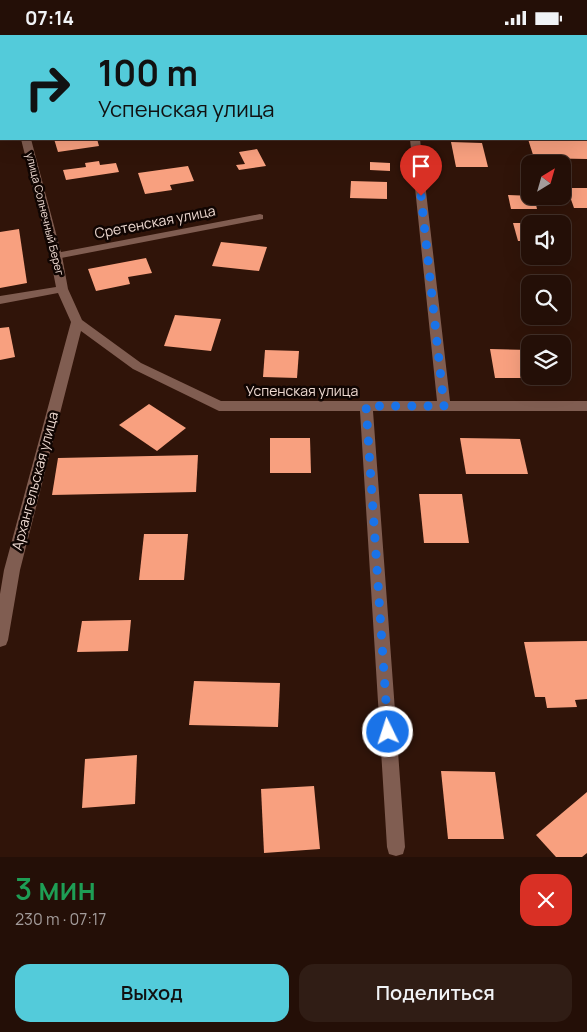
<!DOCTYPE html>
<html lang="ru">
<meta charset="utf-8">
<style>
:root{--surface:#240f07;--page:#301d15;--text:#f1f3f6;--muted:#a39c9b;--line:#412f28;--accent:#53cbda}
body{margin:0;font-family:Manrope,sans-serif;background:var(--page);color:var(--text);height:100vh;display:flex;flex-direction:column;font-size:19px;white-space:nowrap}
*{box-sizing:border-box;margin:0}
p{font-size:16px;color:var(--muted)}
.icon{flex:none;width:28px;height:28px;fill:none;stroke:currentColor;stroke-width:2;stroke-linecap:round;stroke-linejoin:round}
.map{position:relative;height:822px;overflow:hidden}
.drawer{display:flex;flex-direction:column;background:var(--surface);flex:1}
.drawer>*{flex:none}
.guide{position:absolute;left:0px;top:0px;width:588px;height:105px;box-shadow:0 5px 20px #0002,0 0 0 1px var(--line);background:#53cbda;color:#111;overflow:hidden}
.needle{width:32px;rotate:37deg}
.fabs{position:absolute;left:521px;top:120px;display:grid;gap:10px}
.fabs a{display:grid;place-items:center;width:50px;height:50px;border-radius:10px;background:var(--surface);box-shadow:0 5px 20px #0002,0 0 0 1px var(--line);font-size:25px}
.pin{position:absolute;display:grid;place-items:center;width:42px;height:42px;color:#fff;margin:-51px -21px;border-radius:50% 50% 50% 0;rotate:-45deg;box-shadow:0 0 5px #0007}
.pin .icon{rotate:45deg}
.me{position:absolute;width:55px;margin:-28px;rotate:356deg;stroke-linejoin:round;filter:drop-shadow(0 0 4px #0008)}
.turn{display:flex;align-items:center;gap:18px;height:105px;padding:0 15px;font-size:22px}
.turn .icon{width:65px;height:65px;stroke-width:2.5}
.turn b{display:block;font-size:35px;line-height:42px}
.round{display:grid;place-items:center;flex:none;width:52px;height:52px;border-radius:15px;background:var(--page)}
.headline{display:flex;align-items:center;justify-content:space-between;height:85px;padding:0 15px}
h1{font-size:30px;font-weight:600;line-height:38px;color:#1e9e55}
.cta{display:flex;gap:10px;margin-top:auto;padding:10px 15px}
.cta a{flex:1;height:58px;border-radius:15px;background:var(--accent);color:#111;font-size:20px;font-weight:600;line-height:58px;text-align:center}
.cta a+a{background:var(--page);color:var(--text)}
.status{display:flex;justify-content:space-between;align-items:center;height:35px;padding:0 25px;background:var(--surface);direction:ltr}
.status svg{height:14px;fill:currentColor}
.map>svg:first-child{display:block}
</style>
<div class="status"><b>07:14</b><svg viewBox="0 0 49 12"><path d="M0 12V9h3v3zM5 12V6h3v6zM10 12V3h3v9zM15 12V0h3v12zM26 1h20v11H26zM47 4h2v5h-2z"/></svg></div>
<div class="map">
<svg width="587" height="822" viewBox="0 0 587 822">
<rect width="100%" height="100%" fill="#301409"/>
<g fill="#f8a07f">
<polygon points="54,104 97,104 99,111 58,117"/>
<polygon points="528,104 587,104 587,124 534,123"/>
<polygon points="451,107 482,108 488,132 456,132"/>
<polygon points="257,114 266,131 239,135 236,130 245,129 239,117"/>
<polygon points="99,126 100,130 116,128 119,137 66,145 63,135 86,132 85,128"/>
<polygon points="370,127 390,128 390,136 370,135"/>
<polygon points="188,131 194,146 170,150 172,155 145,159 138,138"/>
<polygon points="351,146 387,147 387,164 350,163"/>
<polygon points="567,153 587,153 587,173 574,173"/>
<polygon points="508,160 534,161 537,174 511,174"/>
<polygon points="513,188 530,188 530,206 518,206"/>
<polygon points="19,194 27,248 0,253 0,197"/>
<polygon points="221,207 267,212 259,236 212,231"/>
<polygon points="146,223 152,238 128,242 130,249 96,256 88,234"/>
<polygon points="175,280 221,284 211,316 164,311"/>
<polygon points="9,292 15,322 0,325 0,293"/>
<polygon points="490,314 530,315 530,341 539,341 540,343 495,343"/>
<polygon points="265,315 299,316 297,343 263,342"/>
<polygon points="149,369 186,393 157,416 119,390"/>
<polygon points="270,403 310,403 311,438 270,438"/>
<polygon points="460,403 520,404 528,439 466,439"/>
<polygon points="198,420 196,457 52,460 58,423"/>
<polygon points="419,459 462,459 469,508 424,508"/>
<polygon points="144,499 188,499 184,545 139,545"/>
<polygon points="131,585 128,616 77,617 82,586"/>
<polygon points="587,606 587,664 575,665 577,672 547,673 545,662 535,662 524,607"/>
<polygon points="194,646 280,648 278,692 189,690"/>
<polygon points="137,720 135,769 82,773 85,724"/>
<polygon points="441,736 495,737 504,804 448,804"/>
<polygon points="314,751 320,814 264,818 261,754"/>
<polygon points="587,757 587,818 582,822 556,822 536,800"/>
</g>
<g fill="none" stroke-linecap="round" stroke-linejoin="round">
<polygon fill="#805d51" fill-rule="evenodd" points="260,179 263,180 263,184 56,224 51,221 56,218"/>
<g fill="#805d51" fill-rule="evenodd">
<polygon points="6,0 15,0 15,1 7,1"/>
<polygon points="0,21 1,22 1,33 0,32"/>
<rect x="586" y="46" width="1" height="6"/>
<polygon points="21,104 31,104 62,221 68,254 82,285 141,328 221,366 437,366 410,104 420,104 450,366 587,366 587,376 373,376 405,812 403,819 396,821 389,819 387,812 360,376 219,376 133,334 81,296 20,535 8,605 6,610 0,612 0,559 4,535 71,287 58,258 0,269 0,261 56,252 50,221"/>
</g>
</g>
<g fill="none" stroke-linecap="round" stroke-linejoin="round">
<polyline stroke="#1a73e8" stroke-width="9" stroke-dasharray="0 16.2" points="388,697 366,371 444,371 421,161"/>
</g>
<g text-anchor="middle" stroke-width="5" stroke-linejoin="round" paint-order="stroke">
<g font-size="11" fill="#edd9d1" stroke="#100502">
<text transform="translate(45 179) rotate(76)" y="4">улица Солнечный Берег</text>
</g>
<g font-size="14" fill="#edd9d1" stroke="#100502">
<text transform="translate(155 187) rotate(-11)" y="5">Сретенская улица</text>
<text x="302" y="361">Успенская улица</text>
<text transform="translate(35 446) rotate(-75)" y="5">Архангельская улица</text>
</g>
</g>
</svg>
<div class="fabs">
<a><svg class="needle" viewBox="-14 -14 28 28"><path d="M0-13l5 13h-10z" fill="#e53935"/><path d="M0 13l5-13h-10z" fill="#a39c9b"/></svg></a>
<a><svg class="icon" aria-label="sound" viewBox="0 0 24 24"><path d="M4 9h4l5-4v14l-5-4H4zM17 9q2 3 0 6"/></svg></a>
<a><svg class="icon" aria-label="search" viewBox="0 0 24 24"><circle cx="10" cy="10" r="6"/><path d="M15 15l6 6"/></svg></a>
<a><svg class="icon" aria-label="layers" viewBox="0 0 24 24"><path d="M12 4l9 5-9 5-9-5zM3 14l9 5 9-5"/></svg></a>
</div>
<div class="pin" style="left:421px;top:161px;background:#d93025"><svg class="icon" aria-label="arrive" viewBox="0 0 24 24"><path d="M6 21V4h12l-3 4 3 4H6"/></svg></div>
<svg class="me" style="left:388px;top:697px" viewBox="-20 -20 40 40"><circle r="17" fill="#1a73e8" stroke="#fff" stroke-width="3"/><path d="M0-11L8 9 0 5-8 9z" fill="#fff"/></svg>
<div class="guide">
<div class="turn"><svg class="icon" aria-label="right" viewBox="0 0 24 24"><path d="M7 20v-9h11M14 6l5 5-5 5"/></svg><div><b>100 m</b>Успенская улица</div></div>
</div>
</div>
<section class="drawer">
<div class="headline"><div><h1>3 мин</h1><p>230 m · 07:17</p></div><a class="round" style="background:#d93025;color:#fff"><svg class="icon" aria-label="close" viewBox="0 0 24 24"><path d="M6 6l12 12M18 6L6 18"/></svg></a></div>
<div class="cta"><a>Выход</a><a>Поделиться</a></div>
</section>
